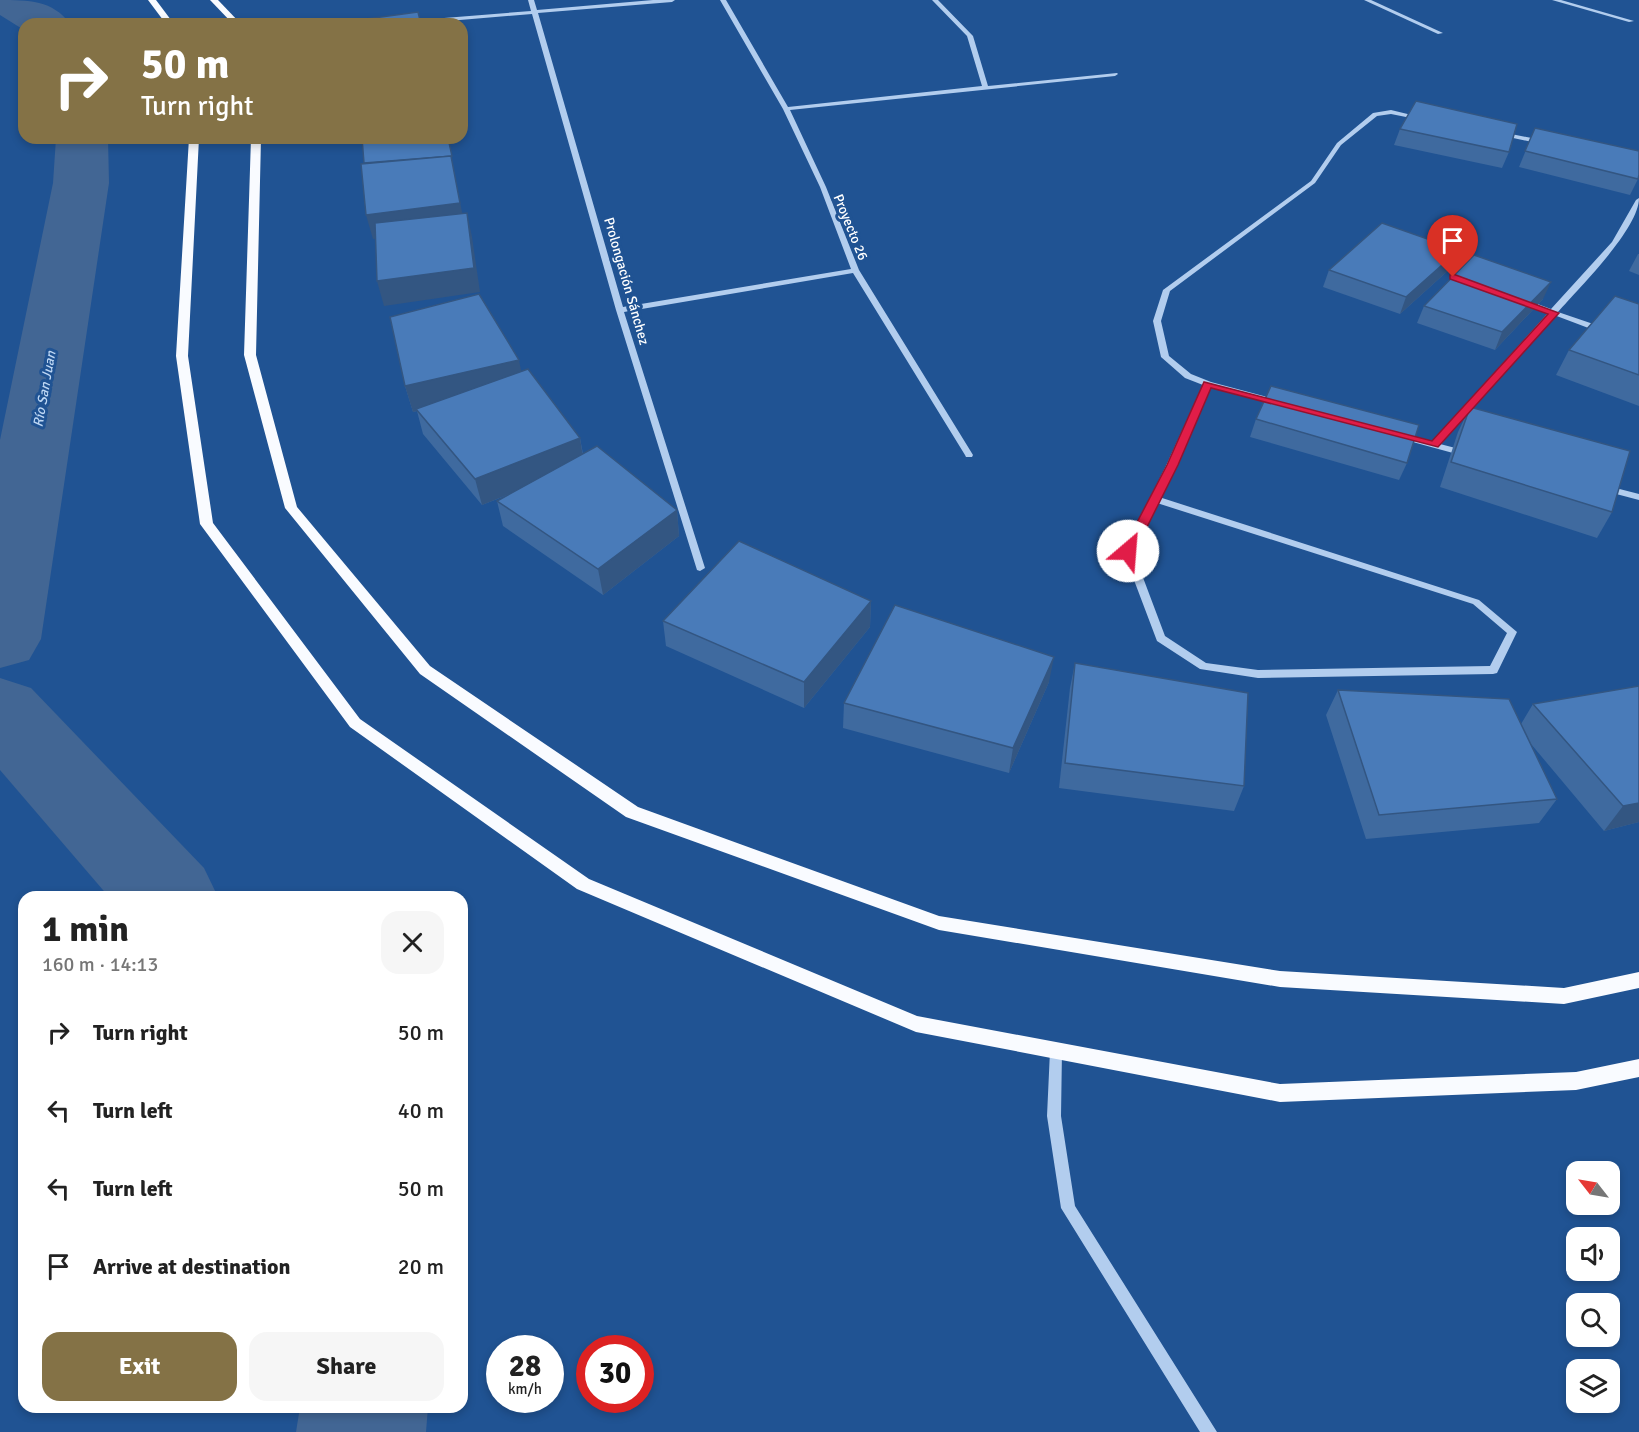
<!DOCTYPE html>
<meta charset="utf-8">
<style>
:root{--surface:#fff;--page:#f6f6f6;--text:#222;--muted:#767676;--accent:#847246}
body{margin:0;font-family:Signika,sans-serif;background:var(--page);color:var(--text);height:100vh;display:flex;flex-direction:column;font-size:22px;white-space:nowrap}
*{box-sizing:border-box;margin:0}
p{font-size:20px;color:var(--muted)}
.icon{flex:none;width:33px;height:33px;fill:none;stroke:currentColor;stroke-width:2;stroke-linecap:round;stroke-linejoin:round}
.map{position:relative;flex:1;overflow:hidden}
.side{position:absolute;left:18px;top:891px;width:450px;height:522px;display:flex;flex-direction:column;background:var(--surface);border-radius:18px;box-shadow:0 3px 9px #0003}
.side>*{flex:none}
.top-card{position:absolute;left:18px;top:18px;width:450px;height:126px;border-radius:18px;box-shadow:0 3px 9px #0003;background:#847246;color:#fff;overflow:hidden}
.needle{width:39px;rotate:301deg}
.fabs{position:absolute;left:1566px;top:1161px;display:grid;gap:12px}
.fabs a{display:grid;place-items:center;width:54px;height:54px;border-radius:12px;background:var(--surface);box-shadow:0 3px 9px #0003;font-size:30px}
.speed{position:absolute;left:486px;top:1335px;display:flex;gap:12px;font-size:30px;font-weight:700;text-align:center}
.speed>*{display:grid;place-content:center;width:78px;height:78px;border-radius:50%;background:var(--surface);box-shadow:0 3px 9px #0003;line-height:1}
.speed small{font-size:15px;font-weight:400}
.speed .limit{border:9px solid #d22;background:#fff;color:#111}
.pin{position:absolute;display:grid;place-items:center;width:51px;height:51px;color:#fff;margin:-62px -26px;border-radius:50% 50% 50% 0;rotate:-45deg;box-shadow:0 0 6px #0007}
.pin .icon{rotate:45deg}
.me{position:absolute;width:66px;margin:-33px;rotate:27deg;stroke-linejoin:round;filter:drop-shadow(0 0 4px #0008)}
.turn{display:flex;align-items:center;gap:21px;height:126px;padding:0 24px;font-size:27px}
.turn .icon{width:78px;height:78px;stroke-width:2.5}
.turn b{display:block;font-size:42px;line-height:51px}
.round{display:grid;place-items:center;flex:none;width:63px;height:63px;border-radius:18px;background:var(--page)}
.summary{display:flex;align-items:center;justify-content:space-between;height:102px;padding:0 24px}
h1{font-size:36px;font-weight:700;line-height:45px}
.action{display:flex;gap:12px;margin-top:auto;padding:12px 24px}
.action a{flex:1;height:69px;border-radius:18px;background:var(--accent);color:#fff;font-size:24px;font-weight:700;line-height:69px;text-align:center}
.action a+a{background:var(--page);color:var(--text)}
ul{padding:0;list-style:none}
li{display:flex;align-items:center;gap:18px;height:78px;padding:0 24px}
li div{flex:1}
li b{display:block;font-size:22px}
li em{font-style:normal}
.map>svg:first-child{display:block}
</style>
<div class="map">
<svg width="1639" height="1432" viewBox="0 0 1639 1432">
<rect width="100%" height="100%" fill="#205393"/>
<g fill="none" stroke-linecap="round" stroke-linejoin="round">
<g fill="#426694" fill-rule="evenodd">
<path d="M0 0C28 0 53 0 70 24H24V30L0 15Z"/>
<polygon points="56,138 108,138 109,183 41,639 29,660 0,668 0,440 53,183"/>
<polygon points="0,678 31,688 204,868 218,897 109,897 0,770"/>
<polygon points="300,1407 428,1407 426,1432 296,1432"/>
</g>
<g fill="#b2cdee" fill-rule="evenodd">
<polygon points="528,0 534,0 537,10 653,0 675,0 672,2 538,13 623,307 851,269 820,187 783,109 720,0 726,0 788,107 982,86 967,36 932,0 938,0 973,36 988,86 1117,73 1118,74 1115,76 790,110 826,187 859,270 973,455 972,457 966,457 965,455 853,273 624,312 705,568 700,571 697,570 616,310 532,14 413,24 391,24 394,22 531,11"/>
<polygon points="1364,0 1371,0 1443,33 1438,34"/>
<polygon points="1552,0 1561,0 1634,21 1629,22"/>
<path d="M1391 110 1424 118 1421 120 1391 114 1377 116 1341 145 1315 183 1170 291 1161 321 1169 356 1191 374 1211 382 1282 401 1283 403 1279 405 1211 387 1159 497 1479 600 1517 632 1497 673 1493 674 1258 678 1200 669 1157 641 1123 551 1165 468 1203 385 1185 378 1161 357 1153 321 1163 290 1311 181 1337 143 1373 113ZM1157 503 1473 604 1507 633 1490 666 1258 670 1206 663 1165 636 1133 551Z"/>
<polygon points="1501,132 1542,140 1545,142 1542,144 1499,135 1498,134"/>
<path d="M1639 198C1639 229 1579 288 1558 312L1605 328V332H1599L1554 315 1440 444 1467 451V455L1464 456 1398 438 1397 436 1401 433 1432 442 1548 313 1521 304V300H1527L1551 309 1612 242 1636 200Z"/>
<polygon points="1604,485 1639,494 1639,500 1601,490 1601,486"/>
<polygon points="1056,1045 1061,1047 1062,1051 1061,1116 1075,1206 1217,1432 1200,1432 1061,1208 1047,1116 1050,1051 1051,1047"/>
</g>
<g fill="#f9fbff" fill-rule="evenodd">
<polygon points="148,0 156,0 174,24 166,24"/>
<polygon points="210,0 218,0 241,24 233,24"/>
<polygon points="189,138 199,138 188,356 213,523 360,719 589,879 917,1016 1280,1084 1576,1072 1639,1059 1639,1077 1576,1090 1280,1102 916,1032 577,889 350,727 200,524 176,356"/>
<polygon points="251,138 261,138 256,355 297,507 430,666 638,807 939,916 1280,971 1564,988 1639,972 1639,988 1564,1004 1280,987 939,930 626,817 420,674 285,508 244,355"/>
</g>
</g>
<g fill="#3f6a9f">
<polygon points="1535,128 1638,179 1630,195 1519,167"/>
<polygon points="1400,129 1509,152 1502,168 1394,145"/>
<polygon points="1638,254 1639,254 1639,275 1629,271"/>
<polygon points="1452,267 1400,314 1323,287 1329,270"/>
<polygon points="1543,299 1495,350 1417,323 1424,306"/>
<polygon points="1639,304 1639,406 1556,375 1569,350"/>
<polygon points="521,371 580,438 583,454 677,510 679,536 603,595 503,526 497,501 510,494 482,505 423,434 417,411 413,412 405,386"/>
<polygon points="1470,407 1612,512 1597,538 1440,487 1458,432"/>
<polygon points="1256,419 1407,463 1399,480 1250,437"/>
<polygon points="871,601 870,627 804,708 666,646 663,621"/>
<polygon points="1075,663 1244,786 1234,811 1059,788 1070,688"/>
<polygon points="1049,682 1009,773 843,728 844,703"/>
<polygon points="1338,690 1521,724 1533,704 1639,822 1604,831 1531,744 1557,799 1539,823 1366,839 1326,715"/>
</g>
<g fill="#335682">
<polygon points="451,156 465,227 373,239 366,215"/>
<polygon points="467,213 472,237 480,292 384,306 377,281"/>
<polygon points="1459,250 1452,267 1400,314 1406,297"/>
<polygon points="1551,282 1543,299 1495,350 1502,332"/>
<polygon points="519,360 524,385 416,409 417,411 413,412 405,386"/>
<polygon points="580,438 584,464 482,505 475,479"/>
<polygon points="677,510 679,536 603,595 598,569"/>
<polygon points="871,601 870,627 804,708 804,682"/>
<polygon points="1054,657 1049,682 1009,773 1013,748"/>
<polygon points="1639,803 1639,822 1604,831 1623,806"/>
</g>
<g fill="#497bb9" stroke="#335682" stroke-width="1.5">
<polygon points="418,12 421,24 344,24 344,22"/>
<polygon points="1416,101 1517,124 1509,152 1400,129"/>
<polygon points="1535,128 1639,151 1639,175 1638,179 1525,151"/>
<polygon points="362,138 448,138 452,156 364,163"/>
<polygon points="451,156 460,203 366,215 361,164"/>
<polygon points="467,213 474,268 377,281 375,223"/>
<polygon points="1382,223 1459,250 1406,297 1329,270"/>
<polygon points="1474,255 1551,282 1502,332 1424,306"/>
<polygon points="479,294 519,360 405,386 390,317"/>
<polygon points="1615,296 1639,304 1639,375 1569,350"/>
<polygon points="528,369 580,438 475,479 416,409"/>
<polygon points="1271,386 1419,425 1407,463 1256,419"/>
<polygon points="1470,407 1630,451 1612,512 1451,462"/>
<polygon points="597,446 677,510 598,569 497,501"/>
<polygon points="739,541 871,601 804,682 663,621"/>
<polygon points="895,605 1054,657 1013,748 844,703"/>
<polygon points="1075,663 1248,693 1244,786 1065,763"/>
<polygon points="1639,686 1639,803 1623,806 1533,704"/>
<polygon points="1338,690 1509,699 1557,799 1379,815"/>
</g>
<polygon fill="#e11d48" stroke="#92132f" stroke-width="1.5" points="1453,274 1559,313 1438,447 1211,388 1178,465 1135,551 1133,554 1124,554 1122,551 1167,465 1204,382 1432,441 1548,314 1450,279 1450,275"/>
<g text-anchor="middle" stroke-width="6" stroke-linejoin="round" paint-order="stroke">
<g font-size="14" fill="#fff" stroke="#205393">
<text transform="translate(851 227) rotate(68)" y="5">Proyecto 26</text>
<text transform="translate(627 281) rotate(74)" y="5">Prolongación Sánchez</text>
</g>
<g font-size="14" font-style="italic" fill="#bed7f4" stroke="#205393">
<text transform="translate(44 389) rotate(-80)" y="5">Río San Juan</text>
</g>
</g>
</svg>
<div class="fabs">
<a><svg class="needle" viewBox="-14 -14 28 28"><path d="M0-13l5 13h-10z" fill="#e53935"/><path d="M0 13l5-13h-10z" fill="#767676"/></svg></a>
<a><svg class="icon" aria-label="sound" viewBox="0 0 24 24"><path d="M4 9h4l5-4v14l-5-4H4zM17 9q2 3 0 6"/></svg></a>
<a><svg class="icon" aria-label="search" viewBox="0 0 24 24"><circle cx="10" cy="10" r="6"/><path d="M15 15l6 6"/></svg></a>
<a><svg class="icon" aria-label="layers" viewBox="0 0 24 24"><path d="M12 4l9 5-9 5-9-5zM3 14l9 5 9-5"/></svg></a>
</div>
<div class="speed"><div>28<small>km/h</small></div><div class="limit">30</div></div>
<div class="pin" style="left:1453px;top:277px;background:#d93025"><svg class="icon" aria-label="arrive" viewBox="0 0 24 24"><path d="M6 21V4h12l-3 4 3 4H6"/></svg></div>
<svg class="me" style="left:1128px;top:551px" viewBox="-20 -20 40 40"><circle r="19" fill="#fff"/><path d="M0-13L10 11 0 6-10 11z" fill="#e11d48"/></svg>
<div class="top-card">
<div class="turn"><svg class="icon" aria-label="right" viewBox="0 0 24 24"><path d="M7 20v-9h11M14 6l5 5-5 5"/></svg><div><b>50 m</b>Turn right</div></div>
</div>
<section class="side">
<div class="summary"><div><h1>1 min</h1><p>160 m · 14:13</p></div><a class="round"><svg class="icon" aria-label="close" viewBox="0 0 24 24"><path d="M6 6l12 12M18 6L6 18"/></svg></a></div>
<ul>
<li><svg class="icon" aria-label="right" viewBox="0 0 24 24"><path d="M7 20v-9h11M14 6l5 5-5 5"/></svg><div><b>Turn right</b></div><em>50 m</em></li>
<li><svg class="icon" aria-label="left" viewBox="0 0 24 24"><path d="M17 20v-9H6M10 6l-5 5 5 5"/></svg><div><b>Turn left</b></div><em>40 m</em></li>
<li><svg class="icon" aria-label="left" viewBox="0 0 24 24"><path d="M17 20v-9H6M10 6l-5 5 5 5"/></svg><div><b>Turn left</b></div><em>50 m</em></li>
<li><svg class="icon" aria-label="arrive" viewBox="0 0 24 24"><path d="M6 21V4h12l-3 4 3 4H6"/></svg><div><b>Arrive at destination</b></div><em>20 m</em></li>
</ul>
<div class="action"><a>Exit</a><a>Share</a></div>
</section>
</div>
